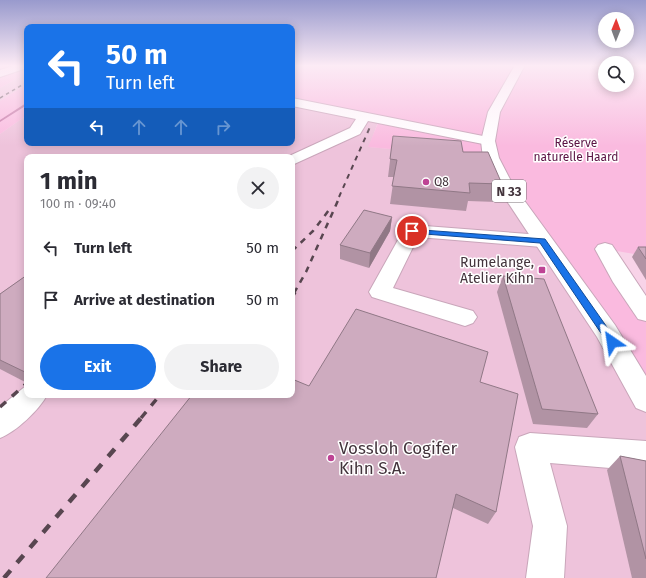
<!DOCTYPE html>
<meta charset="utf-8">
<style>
:root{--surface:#fff;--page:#f2f2f3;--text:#2b2b33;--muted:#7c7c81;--accent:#1a73e8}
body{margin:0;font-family:"Fira Sans",sans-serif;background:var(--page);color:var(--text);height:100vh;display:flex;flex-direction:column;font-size:15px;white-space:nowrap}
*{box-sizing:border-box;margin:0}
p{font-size:13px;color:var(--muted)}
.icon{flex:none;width:22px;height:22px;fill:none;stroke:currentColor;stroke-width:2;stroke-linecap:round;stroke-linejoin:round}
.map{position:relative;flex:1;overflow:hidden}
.side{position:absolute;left:24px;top:154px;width:271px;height:244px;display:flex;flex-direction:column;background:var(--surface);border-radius:8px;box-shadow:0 2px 10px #0003}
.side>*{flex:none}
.hud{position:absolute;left:24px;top:24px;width:271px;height:122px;border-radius:8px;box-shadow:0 2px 10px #0003;background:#1a73e8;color:#fff;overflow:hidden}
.needle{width:26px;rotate:1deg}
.fabs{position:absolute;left:598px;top:12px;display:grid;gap:8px}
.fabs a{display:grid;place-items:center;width:36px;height:36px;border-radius:50%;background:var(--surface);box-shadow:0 2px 10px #0003;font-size:20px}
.pin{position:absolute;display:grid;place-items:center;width:34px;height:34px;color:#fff;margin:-17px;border:2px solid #fff;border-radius:50%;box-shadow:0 1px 4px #0007}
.me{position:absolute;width:44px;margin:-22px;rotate:328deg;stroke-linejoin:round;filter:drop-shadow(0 0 3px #0008)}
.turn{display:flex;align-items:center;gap:14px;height:84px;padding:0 16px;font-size:18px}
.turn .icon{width:52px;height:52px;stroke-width:2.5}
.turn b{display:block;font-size:28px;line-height:34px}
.lanes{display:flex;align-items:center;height:38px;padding:0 16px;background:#0003;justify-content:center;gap:20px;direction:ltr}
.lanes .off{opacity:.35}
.round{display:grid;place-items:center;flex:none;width:42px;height:42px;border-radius:21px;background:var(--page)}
.head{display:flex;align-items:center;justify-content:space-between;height:68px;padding:0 16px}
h1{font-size:24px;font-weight:700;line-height:30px}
.cta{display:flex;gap:8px;margin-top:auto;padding:8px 16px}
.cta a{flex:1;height:46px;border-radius:24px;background:var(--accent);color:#fff;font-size:16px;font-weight:700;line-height:46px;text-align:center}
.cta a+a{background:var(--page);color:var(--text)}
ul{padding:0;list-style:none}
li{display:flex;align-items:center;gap:12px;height:52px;padding:0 16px}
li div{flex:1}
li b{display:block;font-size:15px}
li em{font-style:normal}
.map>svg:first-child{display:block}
</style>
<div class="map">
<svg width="646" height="578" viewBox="0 0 646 578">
<rect width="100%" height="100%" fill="#f8d3e8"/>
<g fill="#eec3db" fill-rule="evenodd">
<polygon points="27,73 27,84 0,101 0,88"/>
<path d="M292 98 379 119 369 147 491 158 646 400V578H0V134L27 115V143H292ZM27 157H292V395H27Z"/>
</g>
<g fill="#fabadf">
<polygon points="292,65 605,65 605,85 627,85 627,66 646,68 646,256 605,249 646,313 646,400 491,158 368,147 381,116 292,98"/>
<polygon points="27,66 27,73 0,88 0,77"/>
<polygon points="27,84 27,115 0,134 0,101"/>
</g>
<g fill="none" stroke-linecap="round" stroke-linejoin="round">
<polygon fill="#c474a4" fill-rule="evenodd" points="26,103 27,103 27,105 0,122 0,120"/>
<defs>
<g id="minor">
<polygon points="292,98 488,137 493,138 495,141 493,144 488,145 368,121 360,134 292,165 292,157 287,157 350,128 356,119 292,106"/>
<polygon points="412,225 542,235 549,237 552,241 549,245 542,247 418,237 393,288 473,311 477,317 473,323 465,326 372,297 369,292 403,231 405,227"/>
<polygon points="605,243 612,245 646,296 646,321 638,319 613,282 595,249 598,245"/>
<path d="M27 385V395H47C39 410 16 432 0 438V407Z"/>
<polygon points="530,433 646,441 646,471 550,463 567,526 564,578 526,578 533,526 515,447 519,437"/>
</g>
<g id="major">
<polygon points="16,65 27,65 27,68 0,77 0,70"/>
<polygon points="515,65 525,65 500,112 495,141 499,158 513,185 615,325 646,376 646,412 636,408 597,337 497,186 483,158 481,141 488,112"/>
</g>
</defs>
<use href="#minor" stroke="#c9a6ba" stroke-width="2"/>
<use href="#major" stroke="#c9a6ba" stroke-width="2"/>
<use href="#minor" fill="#fff" fill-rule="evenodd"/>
<use href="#major" fill="#fff" fill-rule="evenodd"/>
<polyline stroke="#584650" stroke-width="1.5" stroke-dasharray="3.5 3.5" stroke-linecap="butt" points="0,98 27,82"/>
<polyline stroke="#584650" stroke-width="2" stroke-dasharray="5 5" stroke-linecap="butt" points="339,197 370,127"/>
<g stroke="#584650" stroke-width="2.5" stroke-dasharray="6 6" stroke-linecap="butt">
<polyline points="292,251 313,231 329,210"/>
<polyline points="294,293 306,272 340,196"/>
</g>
<g stroke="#584650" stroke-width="3.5" stroke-dasharray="8 8" stroke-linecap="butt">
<polyline points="292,297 295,292"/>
<polyline points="0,407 27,383"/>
<polyline points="141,418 160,395"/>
</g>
<polyline stroke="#584650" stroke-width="4.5" stroke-dasharray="10 10" stroke-linecap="butt" points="4,578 142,417"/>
</g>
<g fill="#b193a4">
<polygon points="393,136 463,152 502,184 497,202 468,201 466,211 390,204 394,177 388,177"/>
<polygon points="392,217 390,231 369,268 340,259 340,245"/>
<polygon points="638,247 646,247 646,280 632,257"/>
<polygon points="27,275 27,383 0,369 0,294"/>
<polygon points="503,276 598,414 587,428 533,424 497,292"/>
<polygon points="480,382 496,512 488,524 453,508 309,386"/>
<polygon points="620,456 646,461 646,578 632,578 607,470"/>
</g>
<polygon fill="#907886" points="392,217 390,231 369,268 370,253"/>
<g fill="#ceabbf" stroke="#907886">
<polygon points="393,136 461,141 463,152 488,152 502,184 469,183 470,193 392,186 397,160 390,159"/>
<polygon points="364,210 392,217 370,253 340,245"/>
<polygon points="638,247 646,247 646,259"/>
<polygon points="27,275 27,373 0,360 0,294"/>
<polygon points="503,276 544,279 598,414 542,409"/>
<polygon points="356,309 488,352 480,382 518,394 496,512 456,494 436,578 46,578 192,395 292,395 292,379 309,386"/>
<polygon points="620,456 646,461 646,559"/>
</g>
<linearGradient id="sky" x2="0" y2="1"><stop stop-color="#999acd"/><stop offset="0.45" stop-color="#fcebf5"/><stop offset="1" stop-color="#fcebf5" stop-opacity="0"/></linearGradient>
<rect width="646" height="146" fill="url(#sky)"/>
<polygon fill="#1a73e8" stroke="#114b97" points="409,229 545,239 616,340 617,342 616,345 609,345 540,243 412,233 408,231"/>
<g fill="#be4394" stroke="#fff" stroke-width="1.5">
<circle cx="426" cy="182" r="4"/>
<rect x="538" y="266" width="8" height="8" rx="2"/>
<circle cx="331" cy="458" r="4"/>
</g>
<g text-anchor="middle" stroke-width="3" stroke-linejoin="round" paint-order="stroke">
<g font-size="12" fill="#5b1344" stroke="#fff">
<text x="576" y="147">Réserve<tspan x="576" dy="14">naturelle Haard</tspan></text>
</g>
<g font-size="12" fill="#43343c" stroke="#fff" text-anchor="start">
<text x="434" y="186">Q8</text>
</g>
<rect fill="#fff" stroke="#7b7176" stroke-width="1" x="492" y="180" width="34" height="22" rx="3"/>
<g font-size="13" font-weight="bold" fill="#43343c">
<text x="509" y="196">N 33</text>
</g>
<g font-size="14" fill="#43343c" stroke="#fff" text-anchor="end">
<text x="534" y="267">Rumelange,<tspan x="534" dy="16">Atelier Kihn</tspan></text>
</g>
<g font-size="17" fill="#43343c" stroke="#fff" text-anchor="start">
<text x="339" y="454">Vossloh Cogifer<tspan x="339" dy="20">Kihn S.A.</tspan></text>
</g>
</g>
</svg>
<div class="fabs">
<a><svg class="needle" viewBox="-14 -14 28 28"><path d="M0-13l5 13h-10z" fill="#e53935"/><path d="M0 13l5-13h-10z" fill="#7c7c81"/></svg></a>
<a><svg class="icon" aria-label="search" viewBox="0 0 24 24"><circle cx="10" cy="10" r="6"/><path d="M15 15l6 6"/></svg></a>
</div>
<div class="pin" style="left:412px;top:231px;background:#d93025"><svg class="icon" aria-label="arrive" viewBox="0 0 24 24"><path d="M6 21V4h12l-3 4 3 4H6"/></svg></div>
<svg class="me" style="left:612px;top:342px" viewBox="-20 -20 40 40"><path d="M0-17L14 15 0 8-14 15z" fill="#1a73e8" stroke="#fff" stroke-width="4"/></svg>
<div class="hud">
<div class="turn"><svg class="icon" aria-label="left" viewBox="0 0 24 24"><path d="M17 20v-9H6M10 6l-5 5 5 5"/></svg><div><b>50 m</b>Turn left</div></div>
<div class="lanes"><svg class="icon" aria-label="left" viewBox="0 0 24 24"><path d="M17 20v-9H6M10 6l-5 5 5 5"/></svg><svg class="icon off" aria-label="ahead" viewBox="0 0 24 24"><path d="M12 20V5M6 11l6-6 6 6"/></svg><svg class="icon off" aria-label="ahead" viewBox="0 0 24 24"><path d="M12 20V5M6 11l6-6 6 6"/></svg><svg class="icon off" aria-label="right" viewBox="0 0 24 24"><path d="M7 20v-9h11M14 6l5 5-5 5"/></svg></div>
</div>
<section class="side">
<div class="head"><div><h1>1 min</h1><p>100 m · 09:40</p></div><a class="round"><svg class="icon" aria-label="close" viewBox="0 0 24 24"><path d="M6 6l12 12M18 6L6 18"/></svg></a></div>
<ul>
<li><svg class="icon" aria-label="left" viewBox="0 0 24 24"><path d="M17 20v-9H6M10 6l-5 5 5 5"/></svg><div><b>Turn left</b></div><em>50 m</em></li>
<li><svg class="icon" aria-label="arrive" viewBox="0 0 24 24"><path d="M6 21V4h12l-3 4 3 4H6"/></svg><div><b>Arrive at destination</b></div><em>50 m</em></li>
</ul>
<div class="cta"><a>Exit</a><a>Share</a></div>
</section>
</div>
